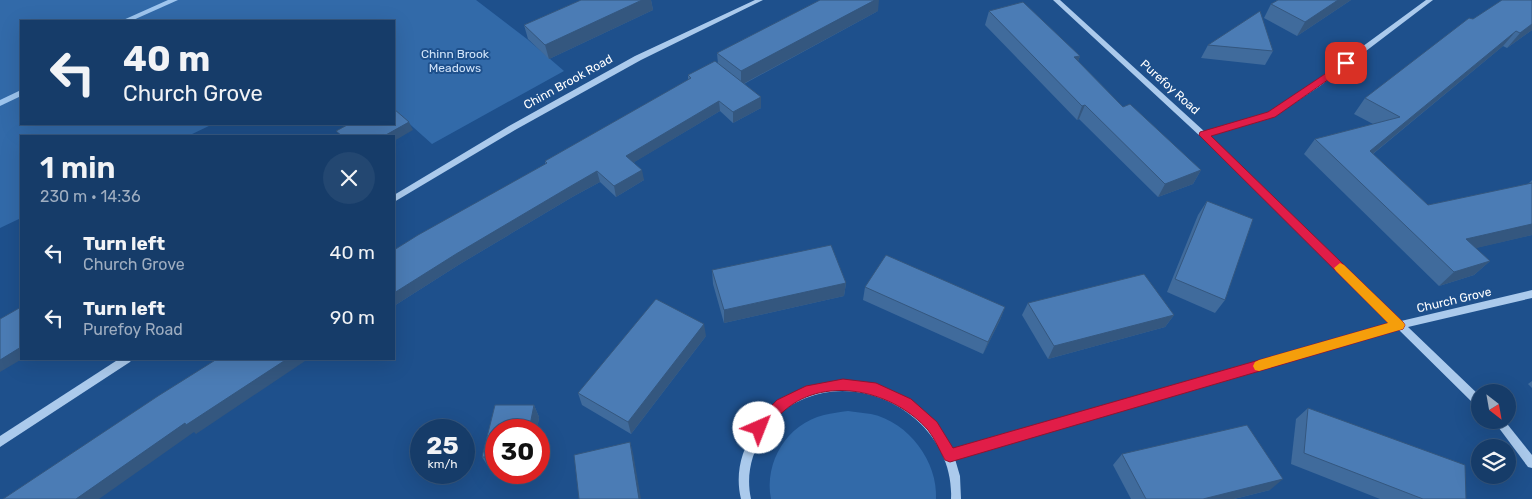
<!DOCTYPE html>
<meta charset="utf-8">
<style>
:root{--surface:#163c69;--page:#234771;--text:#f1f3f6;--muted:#9eadc0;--line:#35567d}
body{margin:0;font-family:Rubik,sans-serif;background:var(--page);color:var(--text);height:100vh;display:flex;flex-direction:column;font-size:19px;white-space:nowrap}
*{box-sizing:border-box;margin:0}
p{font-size:16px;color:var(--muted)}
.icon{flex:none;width:28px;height:28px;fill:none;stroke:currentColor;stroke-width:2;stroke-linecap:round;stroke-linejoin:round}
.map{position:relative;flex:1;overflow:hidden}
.side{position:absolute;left:20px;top:135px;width:375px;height:225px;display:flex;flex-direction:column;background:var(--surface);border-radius:0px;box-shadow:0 5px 20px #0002,0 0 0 1px var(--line)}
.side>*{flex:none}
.top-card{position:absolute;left:20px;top:20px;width:375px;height:105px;border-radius:0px;box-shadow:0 5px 20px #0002,0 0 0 1px var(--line);background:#163c69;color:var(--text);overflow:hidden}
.needle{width:32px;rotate:149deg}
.controls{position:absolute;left:1471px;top:384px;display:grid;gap:10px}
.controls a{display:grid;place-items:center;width:45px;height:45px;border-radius:50%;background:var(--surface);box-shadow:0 5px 20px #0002,0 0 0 1px var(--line);font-size:25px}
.speed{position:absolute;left:410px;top:419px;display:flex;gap:10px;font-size:25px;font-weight:700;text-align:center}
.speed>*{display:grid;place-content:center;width:65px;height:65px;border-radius:50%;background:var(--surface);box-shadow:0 5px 20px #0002,0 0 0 1px var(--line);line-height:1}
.speed small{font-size:12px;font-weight:400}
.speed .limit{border:8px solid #d22;background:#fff;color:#111}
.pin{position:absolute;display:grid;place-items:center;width:42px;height:42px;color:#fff;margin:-21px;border-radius:10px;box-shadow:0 2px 8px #0006}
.me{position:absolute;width:55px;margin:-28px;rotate:44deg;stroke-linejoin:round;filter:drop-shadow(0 0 4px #0008)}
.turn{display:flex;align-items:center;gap:18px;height:105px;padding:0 20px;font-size:22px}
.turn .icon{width:65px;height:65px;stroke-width:2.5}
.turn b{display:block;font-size:35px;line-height:42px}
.round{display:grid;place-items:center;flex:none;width:52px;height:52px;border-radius:26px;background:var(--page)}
.head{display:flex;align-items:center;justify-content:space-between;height:85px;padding:0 20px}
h1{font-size:30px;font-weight:600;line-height:38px}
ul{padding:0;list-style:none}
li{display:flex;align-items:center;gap:15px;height:65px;padding:0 20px}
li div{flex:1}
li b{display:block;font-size:19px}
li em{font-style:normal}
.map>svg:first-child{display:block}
</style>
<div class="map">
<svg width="1532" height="499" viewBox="0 0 1532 499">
<rect width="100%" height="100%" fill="#1e508c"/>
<g fill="#326aa9">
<polygon points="0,0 476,0 527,39 564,71 432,144 394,110 394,21 21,21 21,124 213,124 188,136 21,136 21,218 0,228"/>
<path d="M848 411C855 412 863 413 871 414 909 422 938 462 936 499H771C764 462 787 424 824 415 832 413 840 412 848 411Z"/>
</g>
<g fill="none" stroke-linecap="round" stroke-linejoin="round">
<g fill="#9ec5ee" fill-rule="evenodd">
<polygon points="168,0 178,0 131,21 121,21"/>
<polygon points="21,90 21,96 0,106 0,100"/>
</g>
<g fill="#abcaec" fill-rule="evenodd">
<polygon points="755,0 763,0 641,60 515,130 394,202 394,195 509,126 635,56"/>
<path d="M1053 0H1060L1205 132 1269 112 1314 82 1426 0H1433L1320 86 1275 116 1210 136 1401 321 1532 290V298L1408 327 1480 396V407L1476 406 1398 329 955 459 960 476 961 499H951C955 426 873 371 806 398 794 403 780 411 772 421 769 425 766 430 764 434 751 454 746 476 751 499H741C735 475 741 450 755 430 758 425 761 418 765 414 776 402 790 395 804 389 860 367 925 397 952 451L1392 323 1201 137Z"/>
<polygon points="119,359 132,359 130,362 0,447 0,436"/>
<polygon points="1493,420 1504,420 1532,455 1532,468 1528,467"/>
</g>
</g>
<g fill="#406b9c">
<polygon points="581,0 651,0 653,10 549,59 528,39 524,25"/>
<polygon points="1278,0 1351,0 1297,36 1264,18 1271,4"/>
<polygon points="1532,0 1532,30 1507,48 1503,46 1373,154 1428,205 1528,184 1532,180 1532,235 1475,248 1490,261 1474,275 1439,286 1304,154 1315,139 1373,124 1354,114 1365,98"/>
<polygon points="878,11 744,84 761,108 733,123 720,111 634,162 644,180 616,197 600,182 574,196 460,264 394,306 394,250 545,164 545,161 688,80 688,75 718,64 717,53"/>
<polygon points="989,11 1080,56 1078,61 1123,107 1201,170 1193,184 1158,197 1079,119 1077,120 985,25"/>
<polygon points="1208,45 1273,51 1265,65 1201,58"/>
<polygon points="1207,201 1225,300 1215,313 1167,292 1198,215"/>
<polygon points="712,270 846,283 844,296 724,323 713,284"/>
<polygon points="865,287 1005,307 1000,320 983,354 863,300"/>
<polygon points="1028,303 1174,315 1165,327 1048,359 1022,315"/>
<polygon points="706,336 631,434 582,405 578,393"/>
<polygon points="1532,381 1532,388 1528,384"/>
<polygon points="495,405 534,405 539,417 537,430 496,430 496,468 489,468 482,457"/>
<polygon points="1308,408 1466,499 1380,499 1291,464 1296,419"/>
<polygon points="1122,454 1270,490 1234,499 1131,499 1113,465"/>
</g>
<g fill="#34577f">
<polygon points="642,0 651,0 653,10 549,59 545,45"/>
<polygon points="875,0 879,0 878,11 741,85 741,71"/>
<polygon points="1338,0 1351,0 1297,36 1305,22"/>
<polygon points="1532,24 1532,30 1507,48 1520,33"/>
<polygon points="1516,31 1503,46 1358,166 1370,151"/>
<polygon points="1080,56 1075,69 1074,57"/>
<polygon points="761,97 761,108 733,123 733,112"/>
<polygon points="719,101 720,111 628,166 626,156"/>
<polygon points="1085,105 1079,119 1077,120 1082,106"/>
<polygon points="409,122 413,130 394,141 394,136 384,136"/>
<polygon points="642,170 644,180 616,197 614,186"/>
<polygon points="1201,170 1193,184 1158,197 1165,184"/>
<polygon points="597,171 600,182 574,196 460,264 394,306 394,293 456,254 571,186"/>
<polygon points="1532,224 1532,235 1451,254 1466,239"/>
<polygon points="1490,261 1474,275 1439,286 1454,272"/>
<polygon points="846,283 844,296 724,323 724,310"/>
<polygon points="1005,307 1000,320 983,354 988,342"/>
<polygon points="1174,315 1165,327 1048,359 1054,346"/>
<polygon points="704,324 706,336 631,434 628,422"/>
<polygon points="21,347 22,359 0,372 0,360"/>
<polygon points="287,359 308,359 196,434 194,432 99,499 76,499 185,423"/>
<polygon points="534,405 539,417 537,430 529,430"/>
<polygon points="630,442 633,453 641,499 639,499"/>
<polygon points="1283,479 1270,490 1234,499 1203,499"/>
</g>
<g fill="#4b7cb5" stroke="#34577f">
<polygon points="581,0 642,0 545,45 524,25"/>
<polygon points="820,0 875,0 741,71 717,53"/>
<polygon points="1278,0 1338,0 1305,22 1271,4"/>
<polygon points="1502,0 1532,0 1532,24 1520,33 1516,31 1370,151 1428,205 1532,183 1532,224 1466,239 1490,261 1454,272 1315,139 1400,117 1365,98 1469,18 1473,19"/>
<polygon points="1023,2 1080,56 1074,57 1123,107 1130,104 1201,170 1165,184 1085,105 1082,106 989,11"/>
<polygon points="1260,11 1273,51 1208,45"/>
<polygon points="715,61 761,97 733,112 719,101 626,156 642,170 614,186 597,171 571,186 456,254 394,293 394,250 418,235 547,163 545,161 691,78 688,75"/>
<polygon points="394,109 409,122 384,136 342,136 336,131 349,124 394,124"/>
<polygon points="1207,201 1253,219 1225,300 1175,279"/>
<polygon points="831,245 846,283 724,310 712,270"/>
<polygon points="886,255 1005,307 988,342 865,287"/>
<polygon points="1144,274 1174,315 1054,346 1028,303"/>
<polygon points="656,299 704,324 628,422 578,393"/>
<polygon points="21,307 21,347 0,360 0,319"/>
<polygon points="217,359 287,359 186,425 185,423 76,499 3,499 158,396"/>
<polygon points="495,405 534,405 529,430 496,430 496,457 482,457"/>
<polygon points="1308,408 1465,465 1466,499 1423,499 1304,453"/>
<polygon points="1247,425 1283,479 1203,499 1146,499 1122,454"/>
<polygon points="630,442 639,499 579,499 574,455"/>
</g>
<path fill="#e11d48" stroke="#92132f" d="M1346 60 1349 61V65L1275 117 1211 136 1403 322 1405 325 1403 329 950 462 945 460C940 451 935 439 928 430 895 392 827 374 785 410 777 416 771 425 764 432L759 434 754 432 752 428 754 424 777 400 806 386 843 379 876 383 911 399 937 422 953 448 1388 323 1199 135 1200 132 1268 112Z"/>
<polygon fill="#f59e0b" points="1340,263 1344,265 1403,322 1405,325 1403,329 1259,371 1255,370 1253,366 1255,362 1259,360 1388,323 1336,271 1334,268"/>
<g text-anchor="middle" stroke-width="4" stroke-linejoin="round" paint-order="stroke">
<g font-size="12" fill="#d0e3f9" stroke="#1e508c">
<text x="455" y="58">Chinn Brook<tspan x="455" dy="14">Meadows</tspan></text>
</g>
<g font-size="12" fill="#fff" stroke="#1e508c">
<text transform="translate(568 82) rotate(-29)" y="4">Chinn Brook Road</text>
<text transform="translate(1170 87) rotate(42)" y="4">Purefoy Road</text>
<text transform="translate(1454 300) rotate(-13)" y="4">Church Grove</text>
</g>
</g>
</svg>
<div class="controls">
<a><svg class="needle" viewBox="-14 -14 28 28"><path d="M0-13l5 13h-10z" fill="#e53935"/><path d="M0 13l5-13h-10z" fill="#9eadc0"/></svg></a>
<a><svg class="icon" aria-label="layers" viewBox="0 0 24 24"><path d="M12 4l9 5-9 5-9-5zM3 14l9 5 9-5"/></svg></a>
</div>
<div class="speed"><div>25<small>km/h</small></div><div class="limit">30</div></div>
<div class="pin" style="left:1346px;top:63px;background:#d93025"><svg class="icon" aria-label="arrive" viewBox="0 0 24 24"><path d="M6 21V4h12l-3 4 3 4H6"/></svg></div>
<svg class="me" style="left:759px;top:428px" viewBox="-20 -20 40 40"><circle r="19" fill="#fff"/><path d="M0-13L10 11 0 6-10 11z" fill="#e11d48"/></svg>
<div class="top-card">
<div class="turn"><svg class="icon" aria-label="left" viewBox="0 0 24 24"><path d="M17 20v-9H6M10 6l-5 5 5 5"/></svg><div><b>40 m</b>Church Grove</div></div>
</div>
<section class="side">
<div class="head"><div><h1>1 min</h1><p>230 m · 14:36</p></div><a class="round"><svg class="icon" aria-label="close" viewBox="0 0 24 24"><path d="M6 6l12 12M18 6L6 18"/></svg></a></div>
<ul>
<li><svg class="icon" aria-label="left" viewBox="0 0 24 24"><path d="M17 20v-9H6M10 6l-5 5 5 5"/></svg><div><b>Turn left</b><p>Church Grove</p></div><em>40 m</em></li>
<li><svg class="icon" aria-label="left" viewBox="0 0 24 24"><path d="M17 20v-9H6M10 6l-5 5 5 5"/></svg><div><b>Turn left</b><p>Purefoy Road</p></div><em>90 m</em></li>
</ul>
</section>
</div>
